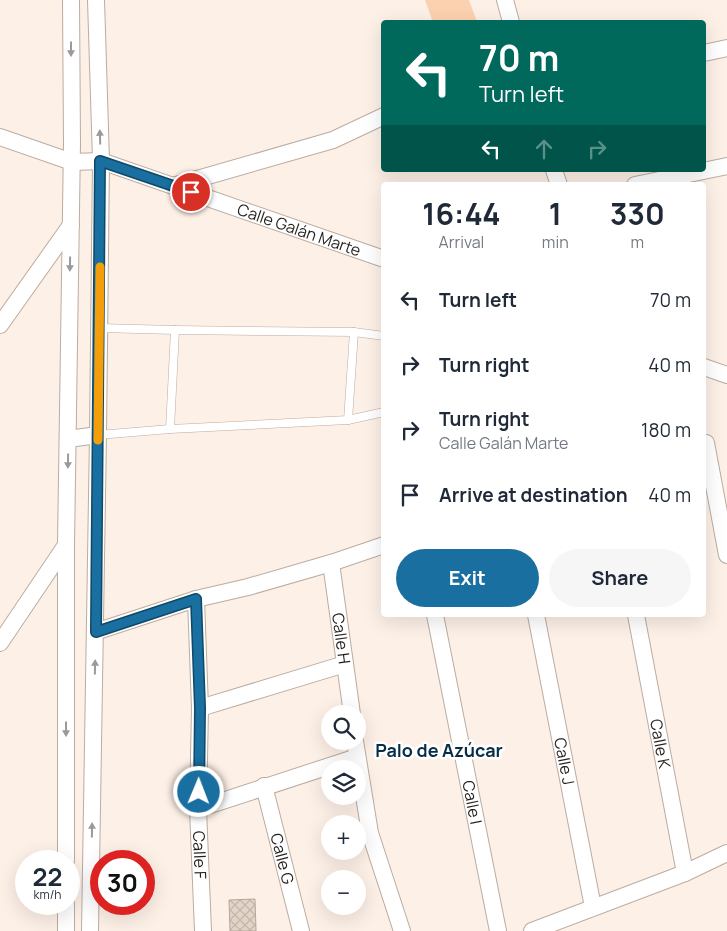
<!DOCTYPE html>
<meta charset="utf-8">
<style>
:root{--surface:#fff;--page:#f6f6f7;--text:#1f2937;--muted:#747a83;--accent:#196f9f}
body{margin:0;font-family:Manrope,sans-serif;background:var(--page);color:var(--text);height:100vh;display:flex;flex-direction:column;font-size:19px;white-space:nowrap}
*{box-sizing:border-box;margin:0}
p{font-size:16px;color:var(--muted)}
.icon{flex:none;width:28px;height:28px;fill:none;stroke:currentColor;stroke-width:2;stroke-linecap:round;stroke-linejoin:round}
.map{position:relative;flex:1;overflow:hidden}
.panel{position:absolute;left:381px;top:182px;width:325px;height:435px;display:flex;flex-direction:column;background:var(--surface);border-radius:5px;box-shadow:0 5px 20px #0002}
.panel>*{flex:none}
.top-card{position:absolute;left:381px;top:20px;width:325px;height:152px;border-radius:5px;box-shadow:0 5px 20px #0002;background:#00695c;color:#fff;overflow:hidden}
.buttons{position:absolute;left:321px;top:705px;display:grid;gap:10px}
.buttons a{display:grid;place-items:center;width:45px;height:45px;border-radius:50%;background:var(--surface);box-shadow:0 5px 20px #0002;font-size:25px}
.speed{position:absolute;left:15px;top:850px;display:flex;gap:10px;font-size:25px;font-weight:700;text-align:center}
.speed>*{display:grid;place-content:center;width:65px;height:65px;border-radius:50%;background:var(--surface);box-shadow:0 5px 20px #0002;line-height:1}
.speed small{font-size:12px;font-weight:400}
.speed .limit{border:8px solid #d22;background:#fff;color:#111}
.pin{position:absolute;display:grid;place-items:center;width:42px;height:42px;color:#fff;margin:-21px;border:2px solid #fff;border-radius:50%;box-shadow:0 1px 5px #0007}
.me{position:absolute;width:55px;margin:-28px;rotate:1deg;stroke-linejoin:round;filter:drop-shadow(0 0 4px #0008)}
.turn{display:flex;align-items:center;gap:18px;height:105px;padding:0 15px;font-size:22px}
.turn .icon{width:65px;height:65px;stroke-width:2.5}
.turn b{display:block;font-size:35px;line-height:42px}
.lanes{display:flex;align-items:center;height:48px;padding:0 15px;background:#0003;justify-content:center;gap:25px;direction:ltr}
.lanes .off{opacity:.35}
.eta{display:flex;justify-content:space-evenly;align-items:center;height:85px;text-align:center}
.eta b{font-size:30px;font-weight:700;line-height:35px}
.button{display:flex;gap:10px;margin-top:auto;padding:10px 15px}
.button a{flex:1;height:58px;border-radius:30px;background:var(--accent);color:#fff;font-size:20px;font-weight:700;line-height:58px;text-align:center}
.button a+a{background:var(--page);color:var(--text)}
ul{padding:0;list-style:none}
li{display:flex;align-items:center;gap:15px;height:65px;padding:0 15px}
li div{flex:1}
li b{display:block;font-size:19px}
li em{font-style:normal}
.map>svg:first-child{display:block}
</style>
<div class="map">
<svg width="727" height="931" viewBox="0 0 727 931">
<defs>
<pattern id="building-cross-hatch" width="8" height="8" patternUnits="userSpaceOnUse" patternTransform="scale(1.25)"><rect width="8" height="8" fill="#e3d4c8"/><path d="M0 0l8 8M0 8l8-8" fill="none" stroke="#c3b6ab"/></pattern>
</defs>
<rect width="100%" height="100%" fill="#fdf0e7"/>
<polygon fill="#fcd1af" points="425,0 469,0 477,22 433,22"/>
<polygon fill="url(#building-cross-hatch)" stroke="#b5a69b" points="255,899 256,931 230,931 229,900"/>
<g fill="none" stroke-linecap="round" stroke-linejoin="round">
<defs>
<g id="lane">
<polyline points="99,328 175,330 354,332 384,336"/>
<polyline points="348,420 354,332"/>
<polyline points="170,429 175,330"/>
<polyline points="98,435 170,429 348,420 384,412"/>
</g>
<g id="street">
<polyline points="505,0 511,22"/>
<polyline points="704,53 727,48"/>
<path id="s1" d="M0 137 72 162 101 161 384 259"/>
<polyline points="554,170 559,185"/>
<polyline points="635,185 727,166"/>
<polyline points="173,186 333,140 384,116"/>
<polyline points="0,325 71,225"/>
<polyline points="704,367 727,375"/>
<polyline points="68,439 98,435"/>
<polyline points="704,443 706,443 727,555"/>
<path id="s2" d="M331 563 352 714"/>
<path id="s3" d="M196 599 200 708 198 809 203 931"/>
<path id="s4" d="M435 615 498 931"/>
<path id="s5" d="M536 615 593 907"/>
<path id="s6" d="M636 615 685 873"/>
<polyline points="95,632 196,599 248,587 331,563 384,545"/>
<polyline points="0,643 66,545"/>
<polyline points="200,708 345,664"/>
<polyline points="355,741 370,833 402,931"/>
<path id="s7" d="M264 786 301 931"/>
<polyline points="198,809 357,757"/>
<polyline points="66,861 66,545 72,143 71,0"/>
<polyline points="66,931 66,904"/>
<polyline points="90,931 98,435 101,161 96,0"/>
<polyline points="532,931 685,873 727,853"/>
</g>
</defs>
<use href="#lane" stroke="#bbaca1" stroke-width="9"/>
<use href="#street" stroke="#bbaca1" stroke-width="18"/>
<use href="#lane" stroke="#fff" stroke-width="8"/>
<use href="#street" stroke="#fff" stroke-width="16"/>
</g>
<defs><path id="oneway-solid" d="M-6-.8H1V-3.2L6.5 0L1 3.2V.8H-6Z" transform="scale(1.25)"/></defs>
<g fill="#9c9a98">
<use href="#oneway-solid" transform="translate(71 49) rotate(90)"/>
<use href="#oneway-solid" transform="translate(100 137) rotate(-92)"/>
<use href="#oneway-solid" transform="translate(70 264) rotate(91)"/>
<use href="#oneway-solid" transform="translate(68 461) rotate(91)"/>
<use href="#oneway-solid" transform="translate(95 667) rotate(-89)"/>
<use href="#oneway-solid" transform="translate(66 729) rotate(90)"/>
<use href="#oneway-solid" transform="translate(92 830) rotate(-89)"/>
</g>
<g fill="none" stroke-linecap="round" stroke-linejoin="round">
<defs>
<polyline id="route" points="191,192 100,161 96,632 196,599 200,708 199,792"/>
</defs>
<use href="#route" stroke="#104867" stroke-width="12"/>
<use href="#route" stroke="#196f9f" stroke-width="9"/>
<polyline stroke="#f59e0b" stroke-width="9" points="98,440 100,267"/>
</g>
<g text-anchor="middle" stroke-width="5" stroke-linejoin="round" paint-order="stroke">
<g font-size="16" fill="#241f1b" stroke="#fff">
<text dy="6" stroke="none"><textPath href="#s1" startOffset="315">Calle Galán Marte</textPath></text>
<text dy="6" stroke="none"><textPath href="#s2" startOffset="76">Calle H</textPath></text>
<text dy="6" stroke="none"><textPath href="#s6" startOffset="131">Calle K</textPath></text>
<text dy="6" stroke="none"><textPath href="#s5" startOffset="149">Calle J</textPath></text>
<text dy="6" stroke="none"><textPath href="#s4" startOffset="191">Calle I</textPath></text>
<text dy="6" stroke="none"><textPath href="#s3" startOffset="256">Calle F</textPath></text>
<text dy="6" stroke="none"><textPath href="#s7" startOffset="75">Calle G</textPath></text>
</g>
<g font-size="18" font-weight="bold" fill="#062e46" stroke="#fff">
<text x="439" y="757">Palo de Azúcar</text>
</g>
</g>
</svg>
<div class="buttons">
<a><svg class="icon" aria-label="search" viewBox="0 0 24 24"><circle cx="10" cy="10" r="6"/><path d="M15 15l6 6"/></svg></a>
<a><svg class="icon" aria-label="layers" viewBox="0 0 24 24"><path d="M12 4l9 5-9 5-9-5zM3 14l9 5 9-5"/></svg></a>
<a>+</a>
<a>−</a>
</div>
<div class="speed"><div>22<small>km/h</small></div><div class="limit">30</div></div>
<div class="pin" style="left:191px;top:192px;background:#d93025"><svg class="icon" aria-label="arrive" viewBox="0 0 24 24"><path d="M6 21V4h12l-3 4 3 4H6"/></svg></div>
<svg class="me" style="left:199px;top:792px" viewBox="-20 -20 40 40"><circle r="17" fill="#196f9f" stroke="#fff" stroke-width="3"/><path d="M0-11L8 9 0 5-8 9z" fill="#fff"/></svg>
<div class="top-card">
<div class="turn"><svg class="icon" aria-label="left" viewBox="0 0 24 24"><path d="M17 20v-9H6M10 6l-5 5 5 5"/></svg><div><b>70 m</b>Turn left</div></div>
<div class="lanes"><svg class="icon" aria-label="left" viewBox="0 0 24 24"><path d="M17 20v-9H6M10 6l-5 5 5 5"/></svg><svg class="icon off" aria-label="ahead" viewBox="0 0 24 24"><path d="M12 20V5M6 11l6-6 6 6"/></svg><svg class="icon off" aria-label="right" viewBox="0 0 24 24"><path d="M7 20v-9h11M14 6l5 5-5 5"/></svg></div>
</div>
<section class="panel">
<div class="eta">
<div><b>16:44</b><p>Arrival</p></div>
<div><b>1</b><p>min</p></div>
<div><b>330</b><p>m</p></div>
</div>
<ul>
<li><svg class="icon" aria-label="left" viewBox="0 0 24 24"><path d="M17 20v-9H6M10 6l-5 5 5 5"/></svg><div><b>Turn left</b></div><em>70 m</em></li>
<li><svg class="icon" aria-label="right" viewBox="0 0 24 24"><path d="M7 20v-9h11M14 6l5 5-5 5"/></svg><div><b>Turn right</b></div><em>40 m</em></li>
<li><svg class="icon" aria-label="right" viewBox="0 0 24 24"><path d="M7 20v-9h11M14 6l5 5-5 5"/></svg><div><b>Turn right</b><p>Calle Galán Marte</p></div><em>180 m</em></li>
<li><svg class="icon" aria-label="arrive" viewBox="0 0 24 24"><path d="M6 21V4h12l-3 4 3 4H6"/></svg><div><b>Arrive at destination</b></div><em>40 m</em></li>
</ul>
<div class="button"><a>Exit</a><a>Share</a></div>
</section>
</div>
